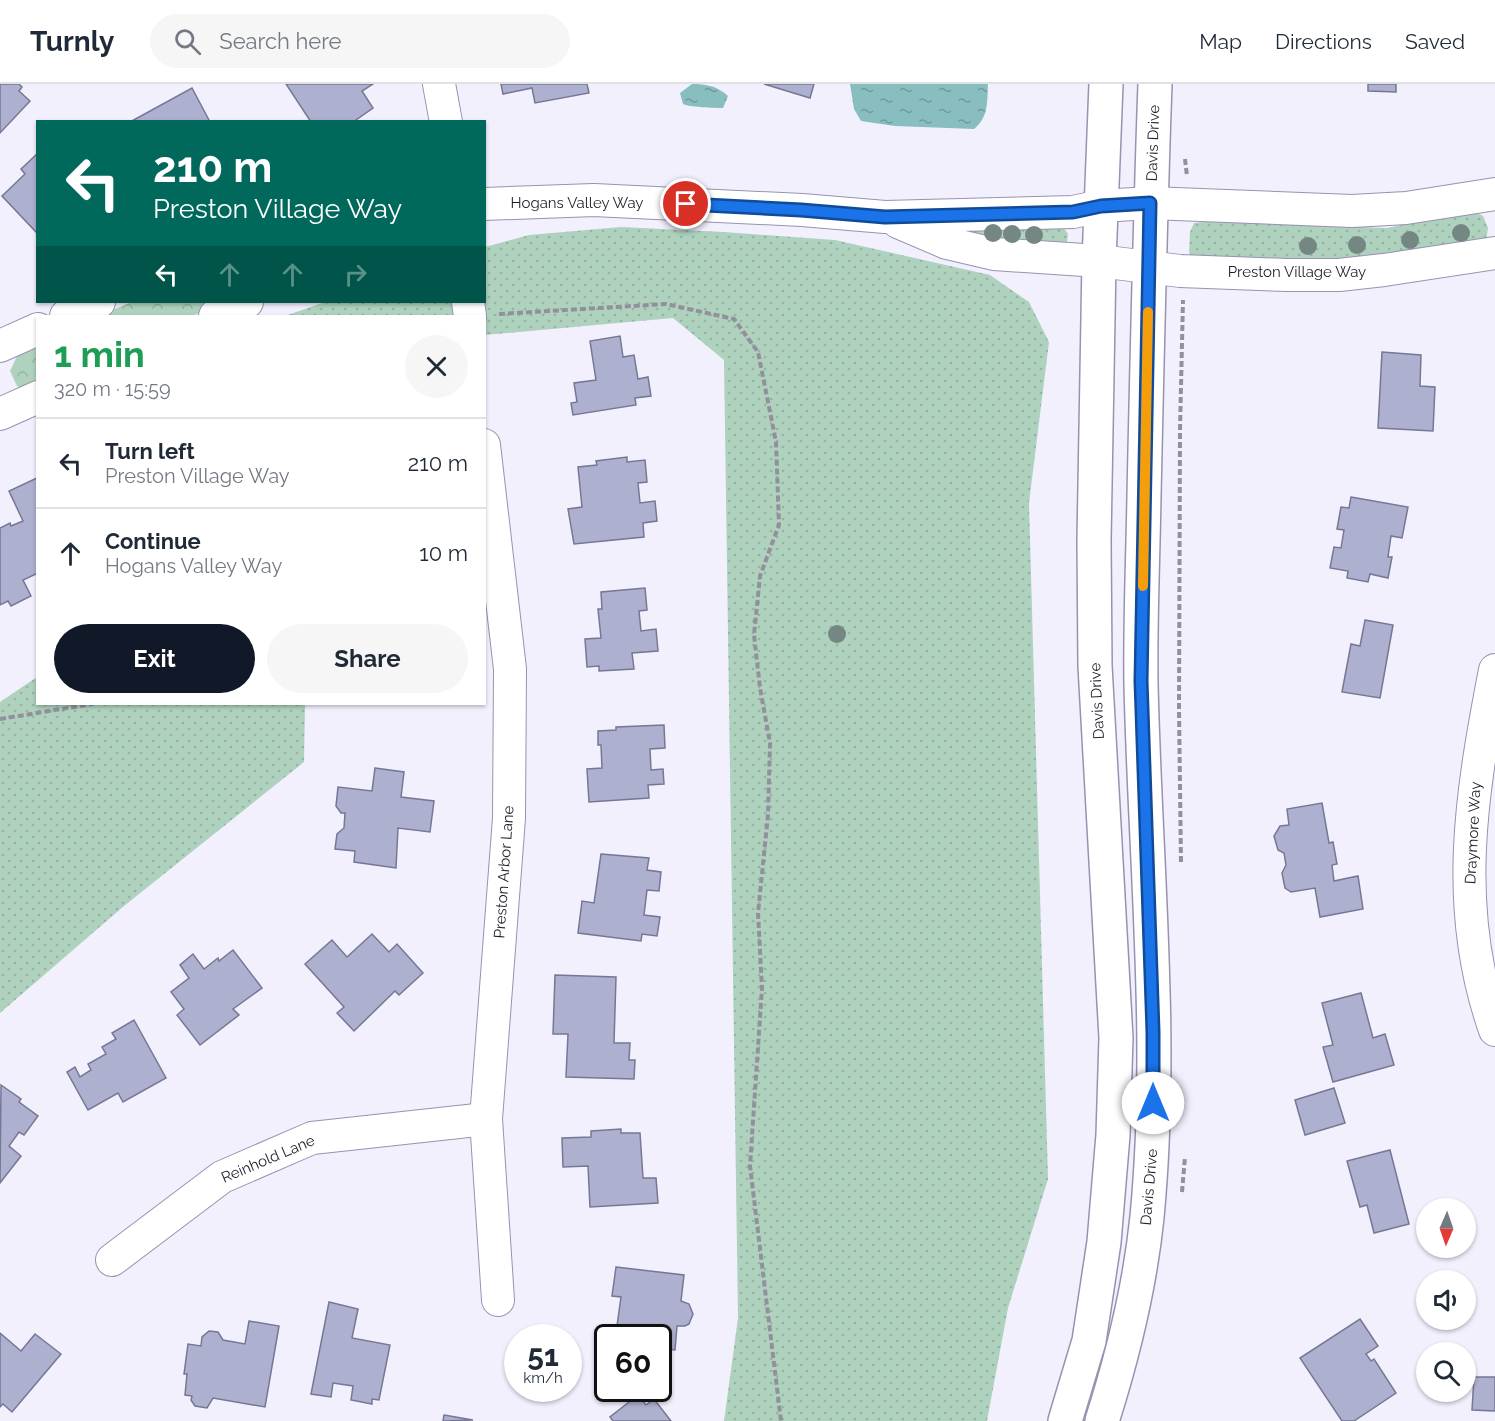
<!DOCTYPE html>
<meta charset="utf-8">
<style>
:root{--surface:#fff;--page:#f6f6f7;--text:#1f2937;--muted:#747a83;--line:#e0e1e3;--accent:#111827}
body{margin:0;font-family:Raleway,sans-serif;background:var(--page);color:var(--text);height:100vh;display:flex;flex-direction:column;font-size:22px;white-space:nowrap}
*{box-sizing:border-box;margin:0}
p{font-size:20px;color:var(--muted)}
.icon{flex:none;width:33px;height:33px;fill:none;stroke:currentColor;stroke-width:2;stroke-linecap:round;stroke-linejoin:round}
.map{position:relative;flex:1;overflow:hidden}
.panel{position:absolute;left:36px;top:231px;width:450px;height:390px;display:flex;flex-direction:column;background:var(--surface);border-radius:0px;box-shadow:0 2px 4px #0004}
.panel>*{flex:none}
.banner{position:absolute;left:36px;top:36px;width:450px;height:183px;border-radius:0px;box-shadow:0 2px 4px #0004;background:#00695c;color:#fff;overflow:hidden}
.needle{width:39px;rotate:182deg}
.tools{position:absolute;left:1416px;top:1114px;display:grid;gap:12px}
.tools a{display:grid;place-items:center;width:60px;height:60px;border-radius:50%;background:var(--surface);box-shadow:0 2px 4px #0004;font-size:30px}
.speed{position:absolute;left:504px;top:1240px;display:flex;gap:12px;font-size:30px;font-weight:700;text-align:center}
.speed>*{display:grid;place-content:center;width:78px;height:78px;border-radius:50%;background:var(--surface);box-shadow:0 2px 4px #0004;line-height:1}
.speed small{font-size:15px;font-weight:400}
.speed .limit{border:3px solid #111;border-radius:9px;background:#fff;color:#111}
.pin{position:absolute;display:grid;place-items:center;width:51px;height:51px;color:#fff;margin:-26px;border:3px solid #fff;border-radius:50%;box-shadow:0 2px 6px #0007}
.me{position:absolute;width:66px;margin:-33px;rotate:0deg;stroke-linejoin:round;filter:drop-shadow(0 0 4px #0008)}
.turn{display:flex;align-items:center;gap:21px;height:126px;padding:0 18px;font-size:27px}
.turn .icon{width:78px;height:78px;stroke-width:2.5}
.turn b{display:block;font-size:42px;line-height:51px}
.lanes{display:flex;align-items:center;height:57px;padding:0 18px;background:#0003;justify-content:center;gap:30px;direction:ltr}
.lanes .off{opacity:.35}
.round{display:grid;place-items:center;flex:none;width:63px;height:63px;border-radius:32px;background:var(--page)}
.summary{display:flex;align-items:center;justify-content:space-between;height:102px;padding:0 18px}
h1{font-size:36px;font-weight:700;line-height:45px;color:#1e9e55}
.primary-button{display:flex;gap:12px;margin-top:auto;padding:12px 18px}
.primary-button a{flex:1;height:69px;border-radius:36px;background:var(--accent);color:#fff;font-size:24px;font-weight:700;line-height:69px;text-align:center}
.primary-button a+a{background:var(--page);color:var(--text)}
ul{padding:0;list-style:none}
li{display:flex;align-items:center;gap:18px;height:90px;padding:0 18px;border-top:2px solid var(--line)}
li div{flex:1}
li b{display:block;font-size:22px}
li em{font-style:normal}
header{display:flex;align-items:center;gap:36px;box-sizing:border-box;height:84px;padding:0 30px;background:var(--surface);border-bottom:2px solid var(--line)}
header strong{font-size:28px}
nav{display:flex;gap:33px;margin-inline-start:auto;font-size:21px}
.search{width:420px;height:54px;background:var(--page);display:flex;align-items:center;gap:15px;box-sizing:border-box;padding:0 21px;border-radius:33px;color:var(--muted);font-size:22px}
.map>svg:first-child{display:block}
</style>
<header>
<strong>Turnly</strong>
<div class="search"><svg class="icon" aria-label="search" viewBox="0 0 24 24"><circle cx="10" cy="10" r="6"/><path d="M15 15l6 6"/></svg>Search here</div>
<nav><a>Map</a><a>Directions</a><a>Saved</a></nav>
</header>
<div class="map">
<svg width="1495" height="1337" viewBox="0 0 1495 1337">
<defs>
<pattern id="grass-dots" width="8" height="8" patternUnits="userSpaceOnUse" patternTransform="scale(1.5)"><rect width="8" height="8" fill="#afd2be"/><path d="M2 2h.1M6 6h.1" fill="none" stroke="#96b4a3" stroke-width="1.8" stroke-linecap="round"/></pattern>
<pattern id="forest-crowns" width="20" height="18" patternUnits="userSpaceOnUse" patternTransform="scale(1.5)"><rect width="20" height="18" fill="#afd2be"/><path d="M2 6a3 3 0 1 1 6 0M12 15a3 3 0 1 1 6 0" fill="none" stroke="#96b4a3"/></pattern>
<pattern id="water-ripples" width="26" height="14" patternUnits="userSpaceOnUse" patternTransform="scale(1.5)"><rect width="26" height="14" fill="#88bebf"/><path d="M2 4q2-2 4 0t4 0M15 11q2-2 4 0t4 0" fill="none" stroke="#6f9a9b"/></pattern>
</defs>
<rect width="100%" height="100%" fill="#f2f0fd"/>
<g fill="url(#grass-dots)">
<polygon points="1472,126 1483,132 1488,144 1486,158 1401,176 1195,176 1189,169 1190,148 1194,139 1211,137 1387,144"/>
<polygon points="963,142 1063,143 1068,150 1067,158 1059,161 963,153"/>
<polygon points="621,143 724,148 835,156 990,191 1029,218 1049,258 1029,419 1048,1095 1008,1224 987,1337 724,1337 738,1234 724,276 673,234 485,251 484,232 285,232 325,218 484,218 485,163 529,151"/>
<polygon points="37,593 38,620 305,620 304,678 124,822 0,929 0,618"/>
</g>
<g fill="url(#forest-crowns)">
<polygon points="132,218 226,218 192,232 98,232"/>
<polygon points="37,259 37,304 30,307 17,302 10,287 17,272"/>
</g>
<g fill="url(#water-ripples)">
<path d="M692 0C706 0 717 2 728 12L723 24C715 24 688 23 683 20L680 9Z"/>
<path d="M850 0H988C987 17 989 33 974 45L895 42 861 37 854 25Z"/>
</g>
<g fill="#aeb0cf" stroke="#767794" stroke-width="1.5">
<polygon points="0,0 19,0 22,3 19,7 30,17 0,49"/>
<polygon points="286,0 373,0 362,7 373,24 353,38 311,38"/>
<polygon points="501,0 587,0 589,9 535,19 532,4 503,10"/>
<polygon points="764,0 814,0 810,14"/>
<polygon points="1368,0 1396,0 1396,8 1368,7"/>
<polygon points="192,4 210,38 130,38"/>
<polygon points="38,69 38,147 36,148 2,112 25,90 21,85"/>
<polygon points="620,252 623,273 634,271 638,295 648,293 651,312 635,314 636,321 573,331 571,319 577,318 574,299 596,296 590,257"/>
<polygon points="1382,268 1421,271 1420,302 1435,303 1433,347 1378,344"/>
<polygon points="627,373 627,378 645,376 647,398 638,399 640,419 655,417 657,437 643,439 644,453 574,460 568,425 582,423 578,383 597,381 596,377"/>
<polygon points="37,394 38,489 23,496 31,512 11,522 8,517 0,521 0,444 10,439 11,442 23,437 9,407"/>
<polygon points="1351,413 1408,423 1402,454 1391,452 1388,473 1392,473 1388,494 1370,490 1368,498 1347,494 1348,487 1330,484 1334,463 1341,464 1344,446 1337,445 1341,423 1349,424"/>
<polygon points="645,504 647,526 639,527 641,547 656,545 658,567 632,569 634,585 599,587 599,582 587,583 585,555 601,554 598,525 602,525 601,508"/>
<polygon points="1365,536 1393,541 1380,614 1342,608 1351,560 1360,562"/>
<polygon points="664,641 665,664 650,665 651,686 663,685 664,700 648,701 649,714 589,718 587,685 602,684 601,661 598,661 598,647 616,646 616,643"/>
<polygon points="375,684 404,688 401,713 434,717 430,748 398,744 396,784 354,778 355,767 335,765 337,750 344,744 345,729 341,729 336,722 338,703 372,707"/>
<polygon points="1322,719 1329,759 1333,758 1337,780 1332,781 1334,797 1358,792 1363,825 1320,833 1315,804 1291,808 1285,804 1282,789 1286,781 1284,769 1278,766 1274,752 1280,742 1289,741 1287,725"/>
<polygon points="601,770 649,774 647,786 661,788 659,807 647,806 644,831 660,833 657,852 642,850 641,857 578,849 582,817 594,819"/>
<polygon points="372,850 389,868 397,860 423,889 399,911 395,907 354,947 337,929 344,923 305,880 332,856 347,873"/>
<polygon points="233,866 262,904 233,925 239,931 200,961 177,931 184,925 171,908 189,894 180,881 193,870 204,885 218,874 219,877"/>
<polygon points="555,891 616,893 614,959 630,959 629,976 635,976 634,995 566,993 568,950 553,950"/>
<polygon points="1361,909 1373,954 1385,950 1394,981 1333,998 1323,963 1333,961 1322,919"/>
<polygon points="134,936 166,994 123,1018 118,1009 88,1026 67,988 75,983 80,993 91,986 88,980 106,970 102,963 116,955 112,949"/>
<polygon points="1,1001 21,1015 19,1018 38,1032 24,1051 19,1048 9,1062 21,1072 0,1099"/>
<polygon points="1334,1004 1345,1039 1305,1051 1295,1016"/>
<polygon points="621,1045 621,1049 640,1049 643,1094 656,1094 658,1119 590,1123 588,1082 563,1083 562,1054 591,1053 591,1047"/>
<polygon points="1390,1066 1409,1140 1374,1149 1367,1121 1360,1123 1347,1077"/>
<polygon points="616,1183 684,1191 681,1217 689,1220 693,1230 689,1240 685,1242 677,1242 675,1266 658,1264 658,1254 621,1254 623,1243 617,1242 621,1213 612,1212"/>
<polygon points="329,1218 358,1225 352,1254 390,1261 379,1316 372,1315 372,1320 351,1316 353,1302 333,1299 331,1313 311,1310"/>
<polygon points="1360,1235 1378,1262 1366,1270 1371,1277 1374,1275 1396,1309 1354,1337 1342,1337 1300,1274"/>
<polygon points="249,1237 279,1242 265,1323 213,1314 207,1324 195,1322 191,1316 192,1312 185,1311 187,1290 184,1290 188,1260 201,1262 202,1253 209,1247 218,1248 223,1256 245,1260"/>
<polygon points="0,1249 21,1267 35,1250 61,1270 12,1328 3,1320 0,1323"/>
<polygon points="1474,1293 1495,1293 1495,1327 1472,1326"/>
<polygon points="638,1311 646,1321 654,1315 671,1337 613,1337 610,1333"/>
<polygon points="444,1331 473,1336 443,1337"/>
</g>
<g fill="none" stroke-linecap="round" stroke-linejoin="round">
<defs>
<g id="street">
<polyline points="439,0 446,38"/>
<polyline points="484,120 594,116 802,126 885,133 1073,128 1101,122 1150,119 1352,127 1406,124 1495,110"/>
<polyline points="898,138 947,159 994,170 1099,177 1180,187 1287,191 1339,191 1384,186 1495,169"/>
<polyline points="468,218 470,232"/>
<polyline points="66,232 99,218"/>
<polyline points="215,232 247,218"/>
<polyline points="0,262 38,245"/>
<polyline points="0,330 38,313"/>
<polyline points="484,361 510,585 509,734 486,1035 498,1216"/>
<path d="M1495 586C1471 710 1452 824 1495 946"/>
<polyline points="112,1176 222,1093 312,1054 486,1035"/>
</g>
<g id="primary">
<polyline points="1065,1337 1089,1257 1104,1158 1113,1051 1116,954 1095,582 1094,457 1099,177 1106,0"/>
<path d="M1102 1337C1123 1271 1140 1202 1147 1133 1164 956 1145 778 1141 600 1140 538 1143 474 1144 412 1147 274 1150 137 1155 0"/>
</g>
</defs>
<use href="#street" stroke="#9892b0" stroke-width="34"/>
<use href="#primary" stroke="#9892b0" stroke-width="36"/>
<g stroke="#92909d" stroke-width="4" stroke-dasharray="6 3" stroke-linecap="butt">
<polyline points="1185,75 1187,92"/>
<polyline points="499,230 666,220 734,235 758,268 776,358 779,441 760,492 754,551 760,604 770,659 768,731 758,829 762,904 750,1082 781,1337"/>
<polyline points="0,635 92,620"/>
<polyline points="1181,778 1179,626 1180,346 1183,216"/>
<polyline points="1182,1108 1185,1073"/>
</g>
<use href="#street" stroke="#fff" stroke-width="32"/>
<use href="#primary" stroke="#fff" stroke-width="33"/>
</g>
<g fill="#758783">
<circle cx="993" cy="149" r="9"/>
<circle cx="1461" cy="149" r="9"/>
<circle cx="1012" cy="150" r="9"/>
<circle cx="1034" cy="151" r="9"/>
<circle cx="1410" cy="156" r="9"/>
<circle cx="1357" cy="161" r="9"/>
<circle cx="1308" cy="162" r="9"/>
<circle cx="837" cy="550" r="9"/>
</g>
<g fill="none" stroke-linecap="round" stroke-linejoin="round">
<defs>
<polyline id="route" points="686,120 801,126 885,133 1073,128 1101,122 1150,119 1141,597 1153,948 1153,1019"/>
</defs>
<use href="#route" stroke="#114b97" stroke-width="15"/>
<use href="#route" stroke="#1a73e8" stroke-width="10"/>
<polyline stroke="#f59e0b" stroke-width="10" points="1143,502 1148,228"/>
</g>
<g text-anchor="middle" stroke-width="4.5" stroke-linejoin="round" paint-order="stroke">
<g font-size="15" fill="#211f2a" stroke="#fff">
<text transform="translate(1153 59) rotate(-88)" y="5">Davis Drive</text>
<text x="577" y="124">Hogans Valley Way</text>
<text x="1297" y="193">Preston Village Way</text>
<text transform="translate(1097 617) rotate(-93)" y="5">Davis Drive</text>
<text transform="translate(1473 749) rotate(-87)" y="5">Draymore Way</text>
<text transform="translate(504 788) rotate(-86)" y="5">Preston Arbor Lane</text>
<text transform="translate(268 1075) rotate(-23)" y="5">Reinhold Lane</text>
<text transform="translate(1149 1103) rotate(-85)" y="5">Davis Drive</text>
</g>
</g>
</svg>
<div class="tools">
<a><svg class="needle" viewBox="-14 -14 28 28"><path d="M0-13l5 13h-10z" fill="#e53935"/><path d="M0 13l5-13h-10z" fill="#747a83"/></svg></a>
<a><svg class="icon" aria-label="sound" viewBox="0 0 24 24"><path d="M4 9h4l5-4v14l-5-4H4zM17 9q2 3 0 6"/></svg></a>
<a><svg class="icon" aria-label="search" viewBox="0 0 24 24"><circle cx="10" cy="10" r="6"/><path d="M15 15l6 6"/></svg></a>
</div>
<div class="speed"><div>51<small>km/h</small></div><div class="limit">60</div></div>
<div class="pin" style="left:686px;top:120px;background:#d93025"><svg class="icon" aria-label="arrive" viewBox="0 0 24 24"><path d="M6 21V4h12l-3 4 3 4H6"/></svg></div>
<svg class="me" style="left:1153px;top:1019px" viewBox="-20 -20 40 40"><circle r="19" fill="#fff"/><path d="M0-13L10 11 0 6-10 11z" fill="#1a73e8"/></svg>
<div class="banner">
<div class="turn"><svg class="icon" aria-label="left" viewBox="0 0 24 24"><path d="M17 20v-9H6M10 6l-5 5 5 5"/></svg><div><b>210 m</b>Preston Village Way</div></div>
<div class="lanes"><svg class="icon" aria-label="left" viewBox="0 0 24 24"><path d="M17 20v-9H6M10 6l-5 5 5 5"/></svg><svg class="icon off" aria-label="ahead" viewBox="0 0 24 24"><path d="M12 20V5M6 11l6-6 6 6"/></svg><svg class="icon off" aria-label="ahead" viewBox="0 0 24 24"><path d="M12 20V5M6 11l6-6 6 6"/></svg><svg class="icon off" aria-label="right" viewBox="0 0 24 24"><path d="M7 20v-9h11M14 6l5 5-5 5"/></svg></div>
</div>
<section class="panel">
<div class="summary"><div><h1>1 min</h1><p>320 m · 15:59</p></div><a class="round"><svg class="icon" aria-label="close" viewBox="0 0 24 24"><path d="M6 6l12 12M18 6L6 18"/></svg></a></div>
<ul>
<li><svg class="icon" aria-label="left" viewBox="0 0 24 24"><path d="M17 20v-9H6M10 6l-5 5 5 5"/></svg><div><b>Turn left</b><p>Preston Village Way</p></div><em>210 m</em></li>
<li><svg class="icon" aria-label="ahead" viewBox="0 0 24 24"><path d="M12 20V5M6 11l6-6 6 6"/></svg><div><b>Continue</b><p>Hogans Valley Way</p></div><em>10 m</em></li>
</ul>
<div class="primary-button"><a>Exit</a><a>Share</a></div>
</section>
</div>
